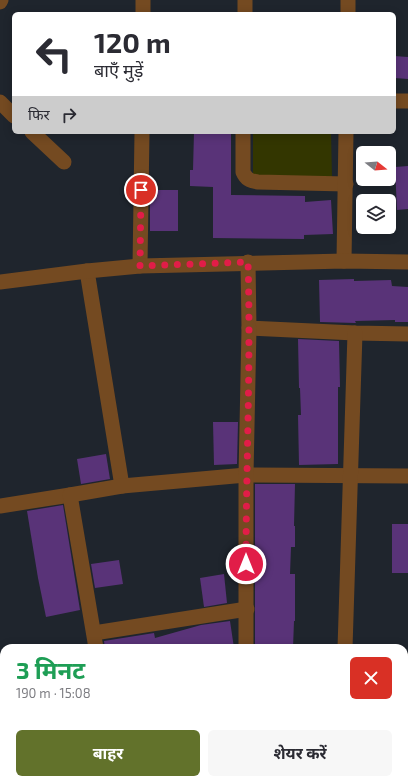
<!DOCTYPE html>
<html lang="hi">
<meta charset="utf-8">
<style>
:root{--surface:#fff;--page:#f7f7f7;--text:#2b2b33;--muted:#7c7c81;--accent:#62722b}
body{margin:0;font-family:"Exo 2","Noto Sans Devanagari",sans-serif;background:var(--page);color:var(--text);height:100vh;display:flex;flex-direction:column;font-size:15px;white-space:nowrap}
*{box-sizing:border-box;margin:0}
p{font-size:13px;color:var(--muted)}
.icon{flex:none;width:22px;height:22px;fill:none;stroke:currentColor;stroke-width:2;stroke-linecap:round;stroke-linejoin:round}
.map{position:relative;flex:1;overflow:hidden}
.panel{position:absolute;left:0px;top:644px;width:408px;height:140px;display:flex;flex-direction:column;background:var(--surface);border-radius:12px 12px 0 0;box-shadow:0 2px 10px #0003}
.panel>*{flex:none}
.guide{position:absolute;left:12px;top:12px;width:384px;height:122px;border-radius:6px;box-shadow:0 2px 10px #0003;background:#fff;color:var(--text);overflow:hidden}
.needle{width:26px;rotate:107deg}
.buttons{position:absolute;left:356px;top:146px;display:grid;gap:8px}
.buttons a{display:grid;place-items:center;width:40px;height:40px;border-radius:6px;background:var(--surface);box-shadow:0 2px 10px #0003;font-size:20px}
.pin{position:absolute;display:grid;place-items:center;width:34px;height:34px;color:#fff;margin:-17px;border:2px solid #fff;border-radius:50%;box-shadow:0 1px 4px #0007}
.me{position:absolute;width:44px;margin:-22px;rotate:0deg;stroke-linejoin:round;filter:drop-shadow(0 0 3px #0008)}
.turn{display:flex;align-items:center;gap:14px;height:84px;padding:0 16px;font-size:18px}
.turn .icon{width:52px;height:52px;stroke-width:2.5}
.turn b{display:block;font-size:28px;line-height:34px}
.then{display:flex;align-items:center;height:38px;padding:0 16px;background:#0003;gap:8px;font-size:15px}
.round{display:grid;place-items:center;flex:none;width:42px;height:42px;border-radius:6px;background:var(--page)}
.headline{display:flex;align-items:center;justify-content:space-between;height:68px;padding:0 16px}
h1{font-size:24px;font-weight:700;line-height:30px;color:#1e9e55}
.primary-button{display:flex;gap:8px;margin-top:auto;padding:8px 16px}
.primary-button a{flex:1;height:46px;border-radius:6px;background:var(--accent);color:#fff;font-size:16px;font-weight:700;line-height:46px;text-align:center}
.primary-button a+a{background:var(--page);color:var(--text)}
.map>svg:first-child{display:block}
</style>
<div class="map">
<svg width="408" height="784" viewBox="0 0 408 784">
<rect width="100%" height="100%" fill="#1f252d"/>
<polygon fill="#333600" points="253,132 331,132 332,177 253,175"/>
<g fill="#593378">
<polygon points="394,56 408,57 408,79 394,78"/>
<polygon points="194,132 231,133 231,195 305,196 305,202 331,200 333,234 304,235 304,239 213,238 213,187 190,186 190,170 193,170"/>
<polygon points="408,166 408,209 397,210 395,167"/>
<rect x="150" y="190" width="28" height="41"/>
<polygon points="354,279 354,281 391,280 392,286 408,287 408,322 395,322 395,320 355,321 356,323 320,322 319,280"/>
<polygon points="298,339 339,341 340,387 338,387 338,464 299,465 298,415 301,415 300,388 299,388"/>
<polygon points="213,422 238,422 237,464 214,465"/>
<polygon points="106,454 110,479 81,484 77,459"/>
<polygon points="255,484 295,484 294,526 295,526 295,547 291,547 290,574 295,574 295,621 294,621 293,648 255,648"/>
<polygon points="63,505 80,610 46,617 38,578 27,511"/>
<rect x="392" y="524" width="16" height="49"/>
<polygon points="119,560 123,584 95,588 91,564"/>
<polygon points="224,574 227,603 204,607 200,578"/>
<polygon points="230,621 234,648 105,648 104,641 154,633 155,638 201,625"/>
</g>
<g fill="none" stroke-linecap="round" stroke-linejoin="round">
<g stroke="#744a21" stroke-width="15">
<polyline points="0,2 1,0"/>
<polyline points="143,14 143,0"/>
<polyline points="245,14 245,0"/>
<polyline points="348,14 348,0"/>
<polyline points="394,101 408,101"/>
<polyline points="0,102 14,116"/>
<polyline points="32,132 64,162"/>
<path d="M243 132V172C246 179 250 181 258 182L346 184"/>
<polyline points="344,261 346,132"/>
<polyline points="248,262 249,328 355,333 408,334"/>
<polyline points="140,266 142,132"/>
<polyline points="87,271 122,486"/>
<polyline points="0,282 87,271 140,266 344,261 408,262"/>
<polyline points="0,506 70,495"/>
<polyline points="94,633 247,609"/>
<polyline points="96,648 70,495 122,486 246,475 408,476"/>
<polyline points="246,648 246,475 249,328"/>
<polyline points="345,648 355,333"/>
<polyline points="404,661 408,661"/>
<polyline points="0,728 4,728"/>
<polyline points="118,780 119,784"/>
<polyline points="246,784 246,780"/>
</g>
</g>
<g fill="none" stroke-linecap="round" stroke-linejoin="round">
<path stroke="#e11d48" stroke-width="7" stroke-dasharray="0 12.6" d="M141 190 140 266 248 262C251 363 246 464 246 564"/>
</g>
</svg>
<div class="buttons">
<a><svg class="needle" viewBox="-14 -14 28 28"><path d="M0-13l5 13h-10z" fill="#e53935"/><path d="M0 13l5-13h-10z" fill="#7c7c81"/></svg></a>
<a><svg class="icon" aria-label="layers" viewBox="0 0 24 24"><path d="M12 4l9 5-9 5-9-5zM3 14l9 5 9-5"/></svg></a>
</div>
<div class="pin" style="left:141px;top:190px;background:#d93025"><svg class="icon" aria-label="arrive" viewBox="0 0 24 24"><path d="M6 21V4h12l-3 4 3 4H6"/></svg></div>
<svg class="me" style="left:246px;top:564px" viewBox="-20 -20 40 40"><circle r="17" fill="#e11d48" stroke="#fff" stroke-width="3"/><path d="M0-11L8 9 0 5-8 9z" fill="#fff"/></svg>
<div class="guide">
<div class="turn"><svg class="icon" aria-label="left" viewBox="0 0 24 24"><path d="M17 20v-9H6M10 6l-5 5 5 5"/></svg><div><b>120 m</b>बाएँ मुड़ें</div></div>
<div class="then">फिर<svg class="icon" aria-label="right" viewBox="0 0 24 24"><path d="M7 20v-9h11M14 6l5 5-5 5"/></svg></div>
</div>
<section class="panel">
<div class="headline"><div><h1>3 मिनट</h1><p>190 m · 15:08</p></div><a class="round" style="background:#d93025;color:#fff"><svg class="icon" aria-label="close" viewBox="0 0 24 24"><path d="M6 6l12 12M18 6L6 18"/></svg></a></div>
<div class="primary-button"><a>बाहर</a><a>शेयर करें</a></div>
</section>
</div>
